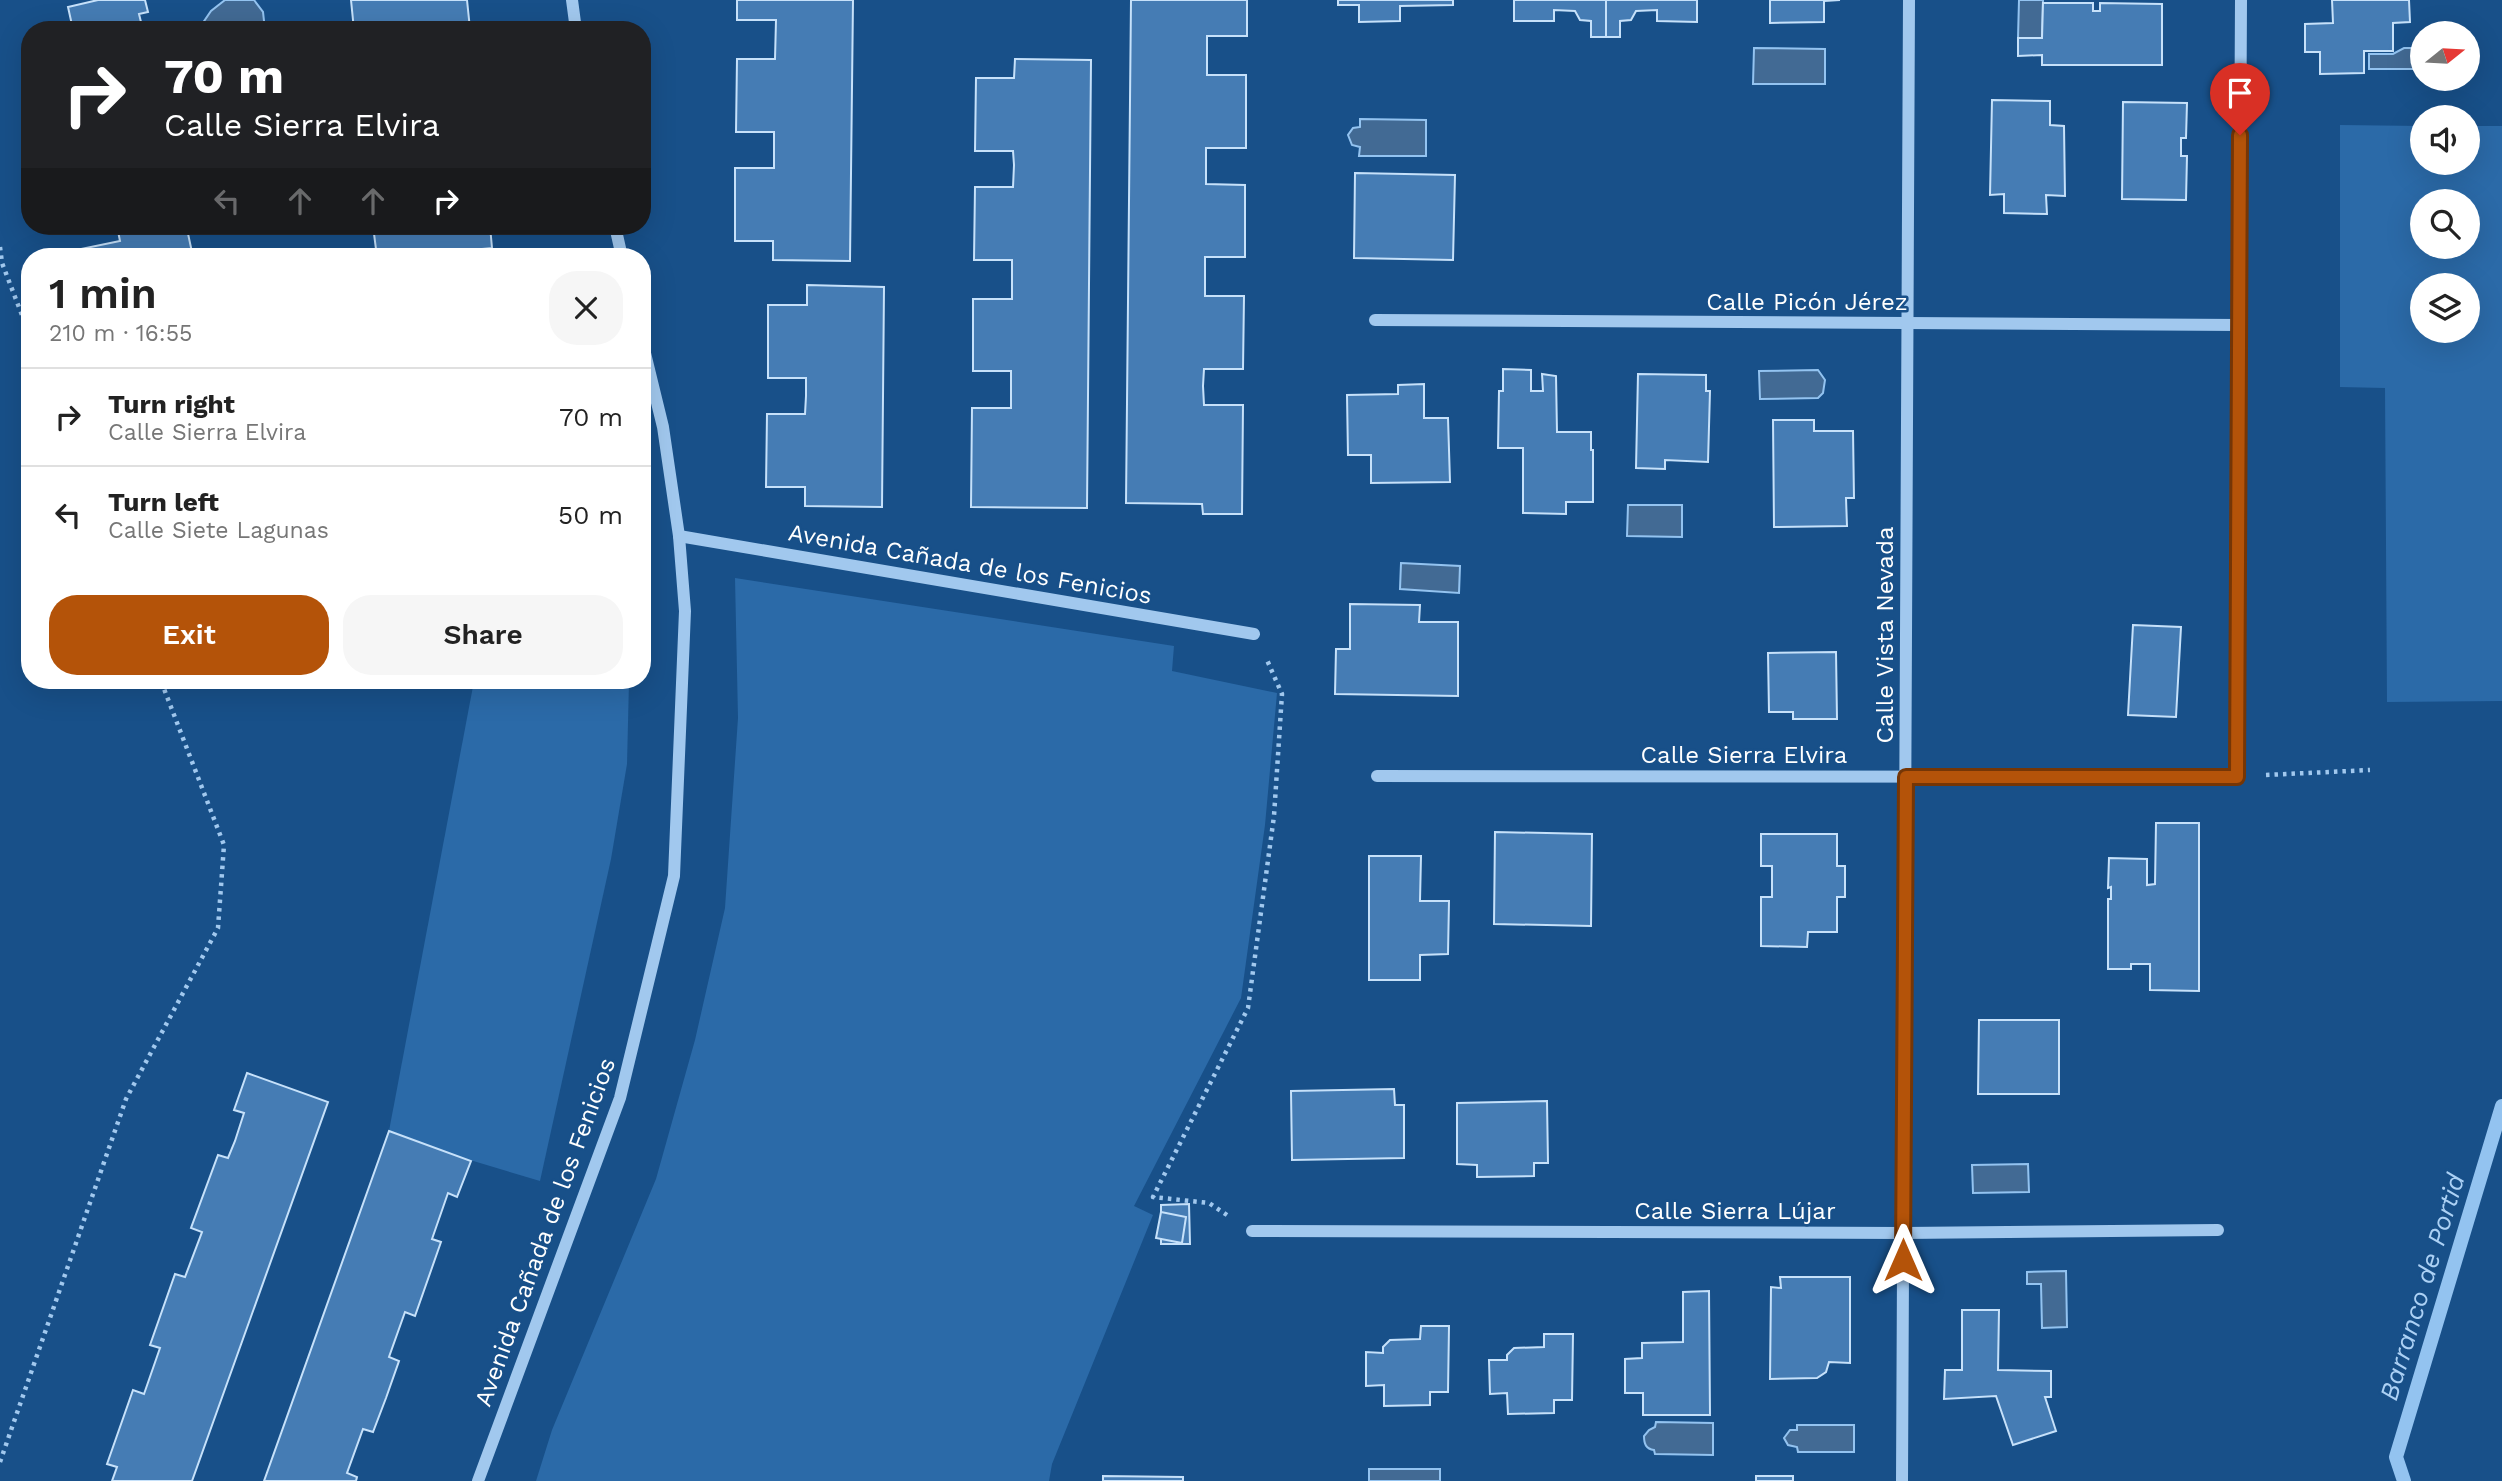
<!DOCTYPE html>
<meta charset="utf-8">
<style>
:root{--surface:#fff;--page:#f6f6f6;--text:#222;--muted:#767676;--line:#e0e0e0;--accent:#b45309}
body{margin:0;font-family:"Work Sans",sans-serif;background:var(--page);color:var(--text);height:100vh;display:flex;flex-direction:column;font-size:26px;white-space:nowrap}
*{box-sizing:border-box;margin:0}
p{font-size:23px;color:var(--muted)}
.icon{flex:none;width:38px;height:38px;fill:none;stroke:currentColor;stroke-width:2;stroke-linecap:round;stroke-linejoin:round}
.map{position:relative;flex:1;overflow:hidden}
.panel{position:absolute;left:21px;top:248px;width:630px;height:441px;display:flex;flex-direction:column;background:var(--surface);border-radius:28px;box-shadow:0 7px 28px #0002}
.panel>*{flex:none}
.hud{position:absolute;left:21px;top:21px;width:630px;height:214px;border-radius:28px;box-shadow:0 7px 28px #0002;background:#202124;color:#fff;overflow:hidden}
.needle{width:46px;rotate:72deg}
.buttons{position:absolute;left:2410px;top:21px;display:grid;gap:14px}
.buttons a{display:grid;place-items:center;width:70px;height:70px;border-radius:50%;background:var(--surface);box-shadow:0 7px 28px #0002;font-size:35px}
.pin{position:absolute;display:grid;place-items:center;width:60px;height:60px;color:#fff;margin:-72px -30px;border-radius:50% 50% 50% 0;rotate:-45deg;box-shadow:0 0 7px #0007}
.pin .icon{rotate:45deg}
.me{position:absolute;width:77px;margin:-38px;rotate:0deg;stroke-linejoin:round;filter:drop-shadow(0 0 5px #0008)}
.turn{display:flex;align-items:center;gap:24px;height:147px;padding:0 28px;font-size:32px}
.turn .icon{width:91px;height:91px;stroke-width:2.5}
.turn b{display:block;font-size:49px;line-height:60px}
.lanes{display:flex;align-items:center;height:66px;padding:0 28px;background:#0003;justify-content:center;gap:35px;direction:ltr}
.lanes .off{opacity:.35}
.round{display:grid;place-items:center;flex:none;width:74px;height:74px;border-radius:28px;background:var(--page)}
.overview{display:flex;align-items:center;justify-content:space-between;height:119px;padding:0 28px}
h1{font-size:42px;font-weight:600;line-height:52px}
.action{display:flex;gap:14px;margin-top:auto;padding:14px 28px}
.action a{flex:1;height:80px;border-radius:28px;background:var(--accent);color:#fff;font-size:28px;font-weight:600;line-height:80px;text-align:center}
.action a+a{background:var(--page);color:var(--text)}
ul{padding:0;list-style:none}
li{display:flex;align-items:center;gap:21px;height:98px;padding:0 28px;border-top:2px solid var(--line)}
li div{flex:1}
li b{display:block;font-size:26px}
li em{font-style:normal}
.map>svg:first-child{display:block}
</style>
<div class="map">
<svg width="2502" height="1481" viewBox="0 0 2502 1481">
<rect width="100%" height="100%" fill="#185089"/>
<g fill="#2b6aa8" fill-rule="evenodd">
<path d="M2340 125 2422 126V163H2468V126H2502V701L2387 702 2385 388 2340 387ZM2422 201H2468V247H2422ZM2468 285V331H2422V285Z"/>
<polygon points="735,578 1174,646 1172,671 1277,693 1265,825 1241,998 1134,1206 1153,1215 1052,1464 1049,1481 536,1481 552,1430 656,1179 695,1040 725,908 738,718"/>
<polygon points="474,681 629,681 627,764 611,859 540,1181 460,1157 389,1131"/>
</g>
<g fill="#426a94" stroke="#93c3f0" stroke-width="2">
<polygon points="225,0 254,0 263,12 265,30 198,30 211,11"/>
<polygon points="2019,0 2043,0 2042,38 2018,38"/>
<polygon points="1754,48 1825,49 1825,84 1753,84"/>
<polygon points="2404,48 2422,48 2422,69 2369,69 2369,54 2393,54"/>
<polygon points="1360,119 1426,120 1426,156 1359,156 1360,147 1352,145 1348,135 1353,128 1360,127"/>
<polygon points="1818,370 1825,380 1823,393 1818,398 1760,399 1759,371"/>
<polygon points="1628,505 1682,505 1682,537 1627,536"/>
<polygon points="1401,563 1460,566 1459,593 1400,589"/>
<polygon points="2028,1164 2029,1192 1973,1193 1972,1165"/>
<polygon points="2066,1271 2067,1327 2042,1328 2041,1284 2027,1284 2027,1272"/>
<path d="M1656 1422 1713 1423V1455L1655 1454 1654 1450C1646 1449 1644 1444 1644 1436L1649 1430 1655 1427Z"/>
<polygon points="1797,1425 1854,1425 1854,1452 1798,1452 1797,1447 1788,1445 1784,1438 1790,1430 1797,1430"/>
<rect x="1369" y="1469" width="71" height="12"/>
</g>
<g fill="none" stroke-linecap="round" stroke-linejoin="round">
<polyline stroke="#93c3f0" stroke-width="14" points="2404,1481 2396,1457 2502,1106"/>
</g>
<g fill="#457cb4" stroke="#c6e1fa" stroke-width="2">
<polygon points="98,0 145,0 148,12 139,14 143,30 52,30 72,25 68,7"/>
<polygon points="351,0 467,0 470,29 354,30"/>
<polygon points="737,0 853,0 850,261 773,260 773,241 735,241 735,168 774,168 774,132 736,132 737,59 775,59 776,20 737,20"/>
<polygon points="1131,0 1247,0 1247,36 1207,36 1207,75 1246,75 1246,148 1206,148 1206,184 1245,185 1245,257 1205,257 1205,296 1244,296 1243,369 1204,369 1203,386 1204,405 1243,405 1242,514 1203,514 1202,504 1126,503"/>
<polygon points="1338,0 1453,0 1453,5 1400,6 1400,21 1359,22 1359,5 1338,5"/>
<polygon points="1514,0 1606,0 1606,37 1591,37 1591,21 1580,20 1575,11 1554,10 1554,21 1514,21"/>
<polygon points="1606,0 1697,0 1697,22 1657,21 1657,10 1636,11 1631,20 1620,21 1620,37 1606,37"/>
<polygon points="1770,0 1840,0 1824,1 1824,22 1770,23"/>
<polygon points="2332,0 2409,0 2410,22 2393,23 2393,51 2364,51 2364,73 2320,74 2320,52 2305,52 2305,24 2333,23"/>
<polygon points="2043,3 2093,3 2093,11 2100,11 2100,3 2162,4 2162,65 2042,65 2042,55 2018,56 2018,38 2042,38"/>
<polygon points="1015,59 1091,60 1087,508 971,507 972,408 1011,408 1011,371 973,371 973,299 1012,299 1012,260 974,260 975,187 1013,187 1014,165 1013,151 975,151 976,78 1014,78"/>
<polygon points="1992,100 2050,101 2050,125 2064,126 2065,196 2046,195 2047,214 2004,213 2004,194 1990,195"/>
<polygon points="2123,102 2187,103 2186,138 2181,138 2181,156 2187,156 2186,200 2122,199"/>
<polygon points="1355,173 1455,175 1453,260 1354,258"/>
<polygon points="117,226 195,226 187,229 193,257 83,257 81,249 120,241"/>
<polygon points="373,226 490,226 492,248 453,252 454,257 377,257"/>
<polygon points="807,285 884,287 882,507 805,506 805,487 766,487 767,414 805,414 806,396 806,378 768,378 768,305 807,305"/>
<polygon points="1503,369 1531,370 1531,391 1543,391 1542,374 1556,376 1557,432 1591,432 1591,450 1593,450 1593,502 1566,502 1566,514 1523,513 1523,448 1498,448 1499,391 1503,391"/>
<polygon points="1638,374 1706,375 1706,391 1710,391 1708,462 1665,460 1665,469 1636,468"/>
<polygon points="1424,384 1424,418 1448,418 1450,482 1371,483 1371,455 1348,455 1347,395 1398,394 1398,385"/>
<polygon points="1773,420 1814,420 1814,431 1853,431 1854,498 1846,498 1847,526 1774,527"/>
<polygon points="1350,604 1420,605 1419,622 1458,622 1458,696 1335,694 1336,649 1350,649"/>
<polygon points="2133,625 2181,627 2176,717 2128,715"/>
<polygon points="1836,652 1837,719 1793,719 1793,712 1769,712 1768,653"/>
<polygon points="2156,823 2199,823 2199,991 2150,990 2150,964 2131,964 2131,969 2108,969 2108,899 2111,899 2111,887 2108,888 2109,858 2147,859 2147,885 2155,884"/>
<polygon points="1495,832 1592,834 1591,926 1494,924"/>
<polygon points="1761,834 1837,834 1837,866 1845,866 1845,897 1837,897 1837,932 1808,932 1807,947 1761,946 1761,897 1772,897 1772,866 1761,866"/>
<polygon points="1369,856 1421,856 1420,901 1449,901 1448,954 1420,955 1420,980 1369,980"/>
<polygon points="1979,1020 2059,1020 2059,1094 1978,1094"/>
<polygon points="247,1073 328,1102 192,1481 112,1481 117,1467 107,1464 133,1390 144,1394 160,1348 150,1345 175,1274 185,1277 202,1232 191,1228 218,1155 228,1158 235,1141 244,1113 234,1110"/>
<polygon points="1394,1089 1395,1105 1404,1105 1404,1158 1292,1160 1291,1091"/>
<polygon points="1547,1101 1548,1163 1534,1163 1534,1176 1477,1177 1477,1165 1457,1164 1457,1103"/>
<polygon points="389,1131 471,1161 457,1197 448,1193 432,1239 441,1242 415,1316 405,1312 389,1357 399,1361 386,1398 373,1432 363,1429 347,1473 357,1477 356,1481 264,1481"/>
<polygon points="1189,1204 1190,1244 1161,1244 1161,1205"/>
<polygon points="1161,1212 1186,1217 1182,1243 1156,1238"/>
<polygon points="1780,1277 1850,1277 1850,1363 1829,1362 1826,1372 1817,1378 1770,1379 1771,1287 1781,1288"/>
<polygon points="1709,1291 1710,1415 1643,1415 1643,1393 1625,1393 1625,1359 1642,1358 1642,1343 1683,1342 1683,1292"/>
<polygon points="1962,1310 1999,1310 1998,1370 2051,1371 2051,1397 2045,1397 2056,1431 2013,1445 1996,1396 1944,1399 1945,1370 1962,1370"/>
<polygon points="1421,1326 1449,1326 1448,1392 1430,1392 1430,1405 1384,1406 1384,1385 1366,1386 1366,1352 1383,1353 1383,1347 1390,1340 1420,1339"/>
<polygon points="1544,1334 1573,1334 1572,1400 1554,1400 1554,1413 1508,1414 1507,1393 1490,1394 1489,1360 1507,1360 1507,1355 1514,1348 1544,1347"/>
<polygon points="1103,1476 1183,1477 1183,1481 1103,1481"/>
<rect x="1756" y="1476" width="37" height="5"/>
</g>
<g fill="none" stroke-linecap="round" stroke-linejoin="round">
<g stroke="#a1c8ee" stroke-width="4.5" stroke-dasharray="3.5 5" stroke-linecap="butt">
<polyline points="0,247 2,263 30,336"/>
<polyline points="2266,775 2370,770"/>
<polyline points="1227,1215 1209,1203 1153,1197 1248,1008 1274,816 1282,694 1267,660"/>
<polyline points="0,1462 126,1099 218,928 224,845 161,681"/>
</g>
<g stroke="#a1c8ee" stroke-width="12">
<polyline points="572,0 576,30"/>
<polyline points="615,226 622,257"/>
<polyline points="1375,320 2239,325"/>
<polyline points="679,536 1254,634"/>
<polyline points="1377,776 2237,777 2241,0"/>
<polyline points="1252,1231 1904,1233 2218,1230"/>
<polyline points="478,1481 620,1098 674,876 685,611 679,536 663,427 642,341"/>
<polyline points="1902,1481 1909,0"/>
</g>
</g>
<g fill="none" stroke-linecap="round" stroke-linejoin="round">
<defs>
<polyline id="route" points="1903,1260 1906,777 2237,777 2240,135"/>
</defs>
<use href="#route" stroke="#753606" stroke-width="18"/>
<use href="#route" stroke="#b45309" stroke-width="12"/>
</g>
<g text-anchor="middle" stroke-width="5" stroke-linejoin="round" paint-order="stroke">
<g font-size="24" fill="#fff" stroke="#185089">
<text x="1807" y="310">Calle Picón Jérez</text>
<text transform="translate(970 564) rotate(10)" y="8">Avenida Cañada de los Fenicios</text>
<text transform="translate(1885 635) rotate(-90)" y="8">Calle Vista Nevada</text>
<text x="1744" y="763">Calle Sierra Elvira</text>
<text x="1735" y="1219">Calle Sierra Lújar</text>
<text transform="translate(545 1232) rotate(-70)" y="8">Avenida Cañada de los Fenicios</text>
</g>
<g font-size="26" font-style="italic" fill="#acd1f5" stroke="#185089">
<text transform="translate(2422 1287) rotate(-73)" y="9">Barranco de Portid</text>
</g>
</g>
</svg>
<div class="buttons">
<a><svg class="needle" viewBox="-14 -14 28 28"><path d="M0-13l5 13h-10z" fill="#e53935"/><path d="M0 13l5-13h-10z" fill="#767676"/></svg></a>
<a><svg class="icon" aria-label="sound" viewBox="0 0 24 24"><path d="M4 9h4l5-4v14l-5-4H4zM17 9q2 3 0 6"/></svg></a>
<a><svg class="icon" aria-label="search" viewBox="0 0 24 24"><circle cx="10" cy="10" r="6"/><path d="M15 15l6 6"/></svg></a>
<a><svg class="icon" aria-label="layers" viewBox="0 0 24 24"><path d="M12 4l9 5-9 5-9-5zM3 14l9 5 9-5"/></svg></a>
</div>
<div class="pin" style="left:2240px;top:135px;background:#d93025"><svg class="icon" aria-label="arrive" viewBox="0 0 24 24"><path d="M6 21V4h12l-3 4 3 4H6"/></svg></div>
<svg class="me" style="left:1903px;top:1260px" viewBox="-20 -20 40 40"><path d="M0-17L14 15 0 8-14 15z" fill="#b45309" stroke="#fff" stroke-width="4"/></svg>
<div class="hud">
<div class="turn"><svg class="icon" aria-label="right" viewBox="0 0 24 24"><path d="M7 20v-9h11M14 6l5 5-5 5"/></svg><div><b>70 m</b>Calle Sierra Elvira</div></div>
<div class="lanes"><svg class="icon off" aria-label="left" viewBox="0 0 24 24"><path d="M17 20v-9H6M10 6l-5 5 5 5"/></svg><svg class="icon off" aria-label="ahead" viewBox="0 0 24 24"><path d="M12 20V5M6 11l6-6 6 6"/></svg><svg class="icon off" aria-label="ahead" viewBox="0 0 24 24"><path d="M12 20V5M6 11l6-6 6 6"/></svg><svg class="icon" aria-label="right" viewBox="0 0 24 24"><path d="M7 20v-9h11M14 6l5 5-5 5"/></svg></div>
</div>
<section class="panel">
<div class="overview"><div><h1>1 min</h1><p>210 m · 16:55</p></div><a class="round"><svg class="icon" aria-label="close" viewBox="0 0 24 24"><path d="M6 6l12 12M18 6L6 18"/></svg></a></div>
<ul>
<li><svg class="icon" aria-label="right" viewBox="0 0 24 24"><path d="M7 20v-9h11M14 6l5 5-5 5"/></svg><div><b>Turn right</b><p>Calle Sierra Elvira</p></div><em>70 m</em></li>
<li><svg class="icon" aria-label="left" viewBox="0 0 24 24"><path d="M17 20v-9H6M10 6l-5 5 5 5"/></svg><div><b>Turn left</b><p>Calle Siete Lagunas</p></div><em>50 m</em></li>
</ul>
<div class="action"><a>Exit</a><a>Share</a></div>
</section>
</div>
